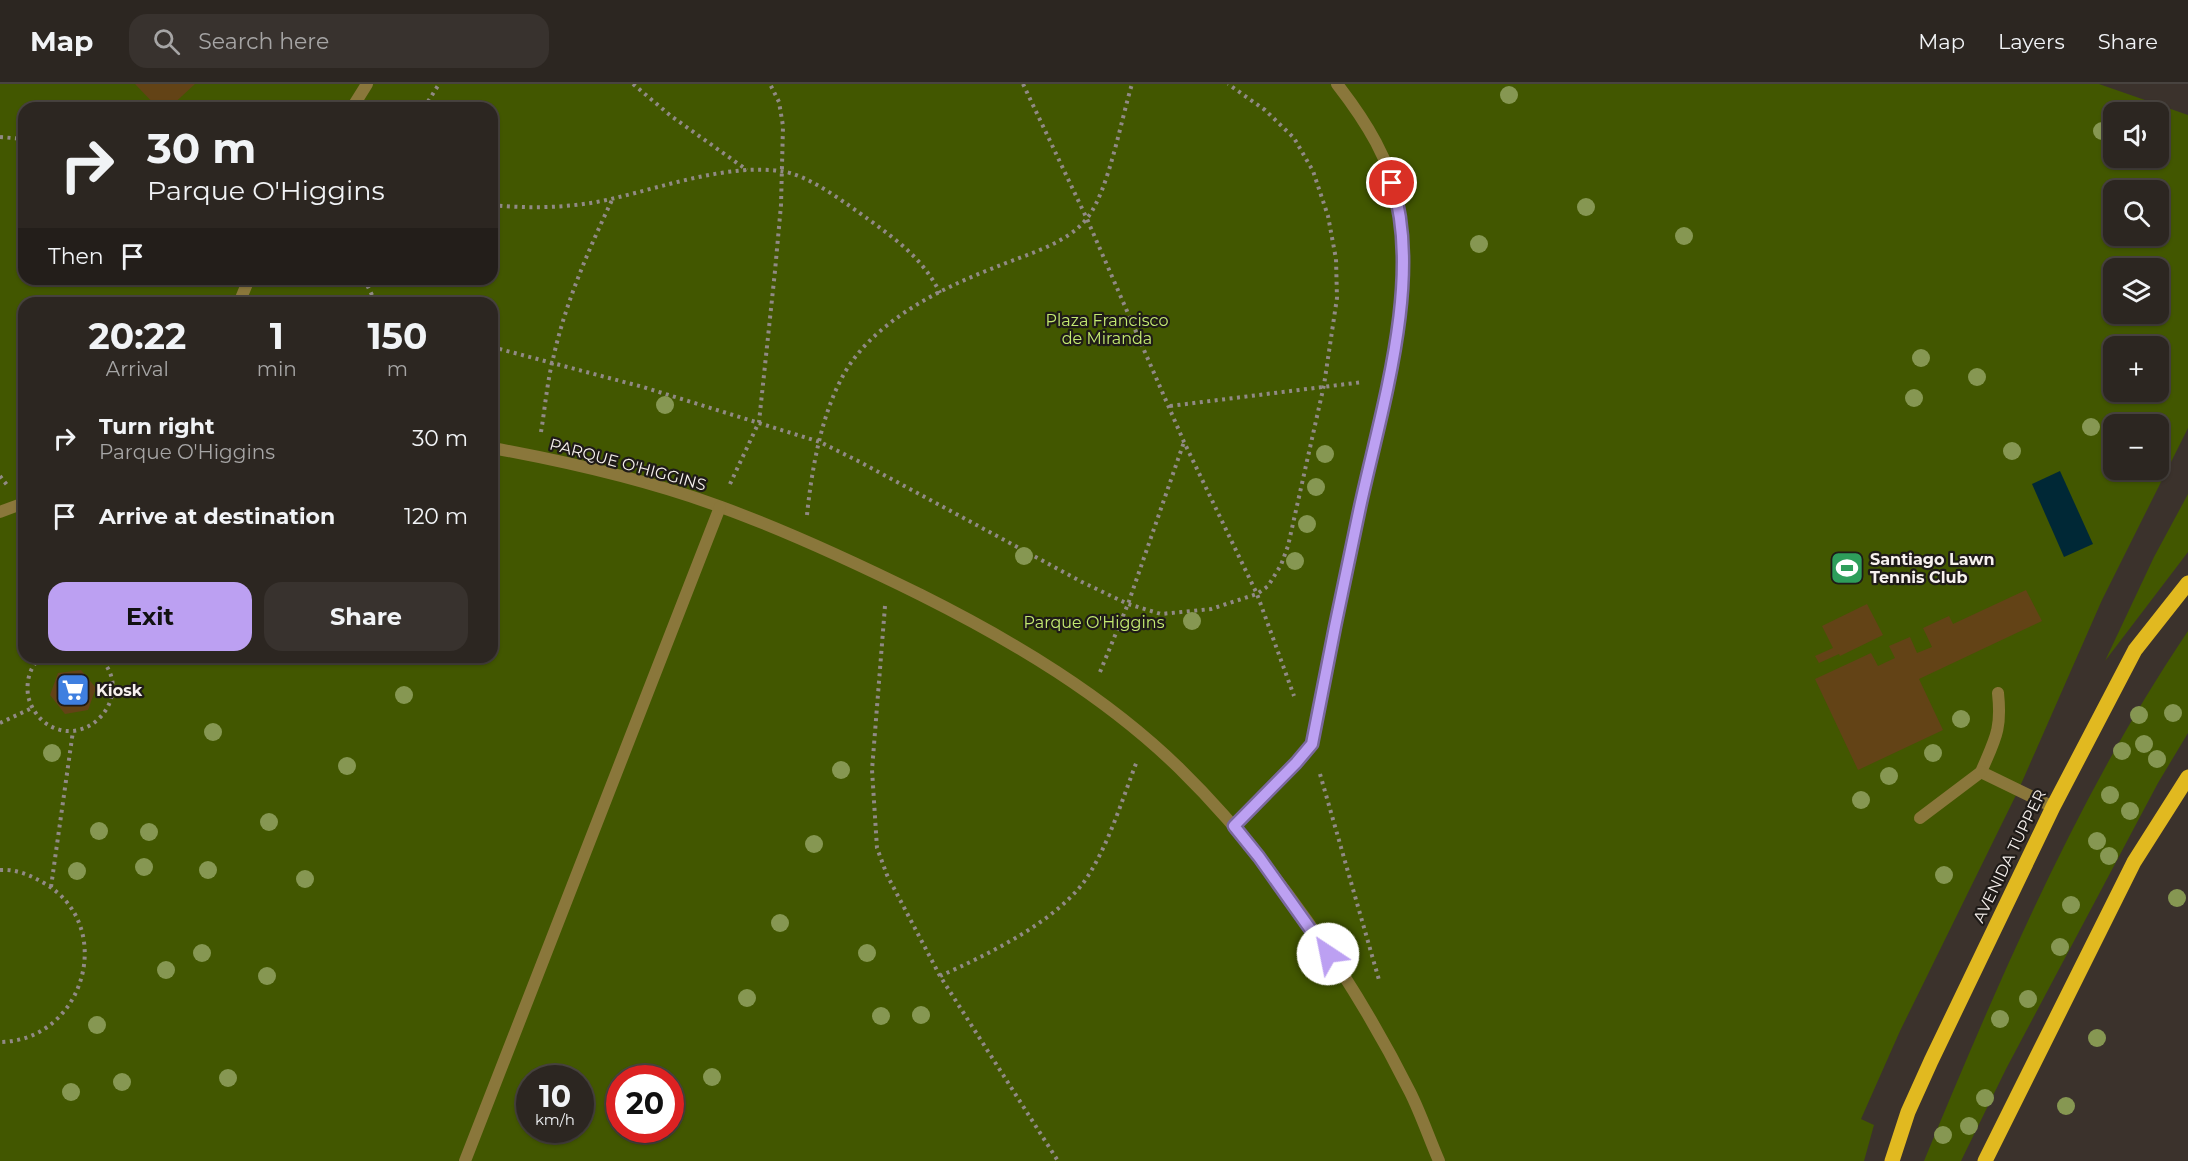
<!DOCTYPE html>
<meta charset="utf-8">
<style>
:root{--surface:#2c2621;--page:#38322e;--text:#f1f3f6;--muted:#a6a5a5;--line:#48433f;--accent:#bca0f2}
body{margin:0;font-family:Montserrat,sans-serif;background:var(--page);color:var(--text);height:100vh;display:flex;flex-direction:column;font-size:22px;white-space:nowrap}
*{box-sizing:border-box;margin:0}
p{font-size:20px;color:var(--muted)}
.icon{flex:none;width:33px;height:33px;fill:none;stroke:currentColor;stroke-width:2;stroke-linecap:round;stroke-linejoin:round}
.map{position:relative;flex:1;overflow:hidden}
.drawer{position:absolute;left:18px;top:213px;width:480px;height:366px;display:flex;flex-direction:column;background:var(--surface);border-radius:18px;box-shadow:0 2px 4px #0004,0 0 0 2px var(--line)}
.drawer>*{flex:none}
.banner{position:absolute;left:18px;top:18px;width:480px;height:183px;border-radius:18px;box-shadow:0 2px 4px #0004,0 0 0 2px var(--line);background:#2c2621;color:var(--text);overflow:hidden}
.buttons{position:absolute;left:2103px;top:18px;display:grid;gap:12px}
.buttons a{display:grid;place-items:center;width:66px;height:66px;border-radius:12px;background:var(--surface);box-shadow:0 2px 4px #0004,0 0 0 2px var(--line);font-size:30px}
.speed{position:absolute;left:516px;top:981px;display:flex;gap:12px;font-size:30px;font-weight:700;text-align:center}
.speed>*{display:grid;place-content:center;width:78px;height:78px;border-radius:50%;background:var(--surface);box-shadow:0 2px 4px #0004,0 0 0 2px var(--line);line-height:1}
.speed small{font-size:15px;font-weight:400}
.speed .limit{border:9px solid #d22;background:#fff;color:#111}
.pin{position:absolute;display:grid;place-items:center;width:51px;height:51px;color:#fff;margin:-26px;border:3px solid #fff;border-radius:50%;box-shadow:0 2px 6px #0007}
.me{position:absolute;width:66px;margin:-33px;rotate:326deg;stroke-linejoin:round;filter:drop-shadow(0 0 4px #0008)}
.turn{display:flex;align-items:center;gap:21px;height:126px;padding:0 30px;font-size:27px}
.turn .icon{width:78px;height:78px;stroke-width:2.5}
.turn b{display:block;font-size:42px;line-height:51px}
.then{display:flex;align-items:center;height:57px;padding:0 30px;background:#0003;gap:12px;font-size:22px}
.eta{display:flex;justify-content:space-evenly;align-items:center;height:102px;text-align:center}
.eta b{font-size:36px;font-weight:700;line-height:42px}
.cta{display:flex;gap:12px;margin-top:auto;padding:12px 30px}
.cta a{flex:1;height:69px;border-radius:18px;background:var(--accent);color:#111;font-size:24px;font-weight:700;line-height:69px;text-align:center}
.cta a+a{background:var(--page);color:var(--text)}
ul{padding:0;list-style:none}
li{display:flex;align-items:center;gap:18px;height:78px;padding:0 30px}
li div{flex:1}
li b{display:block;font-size:22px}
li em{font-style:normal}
header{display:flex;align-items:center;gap:36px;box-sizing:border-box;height:84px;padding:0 30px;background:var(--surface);border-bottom:2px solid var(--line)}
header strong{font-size:28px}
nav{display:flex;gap:33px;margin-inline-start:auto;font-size:21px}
.search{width:420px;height:54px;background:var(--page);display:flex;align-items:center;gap:15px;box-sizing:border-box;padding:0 21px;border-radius:18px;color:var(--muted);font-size:22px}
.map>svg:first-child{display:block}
</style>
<header>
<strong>Map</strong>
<div class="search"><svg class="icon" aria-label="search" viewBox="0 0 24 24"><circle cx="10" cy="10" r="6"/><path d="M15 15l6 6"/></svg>Search here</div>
<nav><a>Map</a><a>Layers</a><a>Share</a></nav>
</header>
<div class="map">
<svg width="2188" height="1077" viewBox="0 0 2188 1077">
<rect width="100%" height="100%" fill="#3b322c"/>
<g fill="#425700" fill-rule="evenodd">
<path d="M0 0H2099L2188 31V344L2102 516 2018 707 1900 947 1861 1035 1874 1041 1864 1077H0ZM24 24H492V195H24ZM2114 28H2158V74H2114ZM2114 106H2158V152H2114ZM2114 184H2158V230H2114ZM24 219H492V573H24ZM2114 262H2158V308H2114ZM2114 340H2158V386H2114ZM530 994H580V1046H530ZM620 994H670V1046H620Z"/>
<polygon points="2188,410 2188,468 2105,577 2154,473"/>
<path d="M2188 547V649L2158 699 2006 985 1961 1077H1924C1999 896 2078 710 2188 547Z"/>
</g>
<polygon fill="#002836" points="2060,387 2093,460 2064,473 2032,400"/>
<g fill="#634316">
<polygon points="135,0 195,0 169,24 158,24"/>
<polygon points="2026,506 2042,537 1919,595 1943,646 1858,686 1815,595 1871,569 1878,582 1895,574 1889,562 1910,553 1917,569 1932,563 1923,544 1949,532 1953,540"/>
<polygon points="1867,520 1883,551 1840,572 1839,570 1819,579 1815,572 1833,564 1822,542"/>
<polygon points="81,586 96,604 88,626 65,630 50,611 58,589"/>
</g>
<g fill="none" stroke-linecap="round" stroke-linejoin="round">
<g stroke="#918a85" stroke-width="4" stroke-dasharray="3 4.5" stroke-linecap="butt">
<polyline points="633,0 671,32 747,86"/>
<polyline points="1023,0 1087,135 1184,358 1257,510 1294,612"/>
<polyline points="424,24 439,0"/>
<polyline points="0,53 24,55"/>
<path d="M492 121C532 125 575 124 615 114 666 102 728 80 780 87 808 90 845 119 868 135 897 156 924 176 940 209"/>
<polyline points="364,195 376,219"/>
<polyline points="492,263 643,303 820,358 860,378 1082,498 1128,520 1161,530 1211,525 1257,510 1268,502 1281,481 1288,462 1324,301 1337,214 1336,175 1328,132 1313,87 1294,54 1265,26 1228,0"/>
<polyline points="1170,322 1363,298"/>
<path d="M541 348C545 324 547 299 553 275 565 220 588 167 612 116"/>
<polyline points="0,392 7,401"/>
<polyline points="730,400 759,338 775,187 781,121 783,42 779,18 770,0"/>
<path d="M807 431C812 382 824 312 856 272 891 228 949 201 1001 181 1028 170 1069 159 1088 133 1109 105 1121 36 1132 0"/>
<polyline points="885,522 872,686 877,764 887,791 940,892 1058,1077"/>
<path d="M41 573C30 582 26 597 28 611 30 622 36 631 44 638 86 670 138 610 99 573"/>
<polyline points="1100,588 1128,520 1184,358"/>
<polyline points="0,639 32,624"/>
<polyline points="1320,690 1379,896"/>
<path d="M0 786C16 785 30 791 44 799 118 842 84 957 0 958"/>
<polyline points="51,803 73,647"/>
<path d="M940 892C987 871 1060 836 1088 792 1110 757 1122 716 1137 677"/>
</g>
<g stroke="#8a773b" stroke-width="12">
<polyline points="352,24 367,0"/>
<polyline points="239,219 249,195"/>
<path d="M492 364C569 378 648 396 721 423 790 448 856 479 921 511 1013 557 1105 612 1179 684 1269 772 1354 896 1410 1008 1421 1030 1429 1054 1439 1077"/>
<polyline points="0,428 24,419"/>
<path d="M1998 609C2002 646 1995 655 1981 688L2053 723"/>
<polyline points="1920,734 1981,688"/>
<path d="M1234 742 1296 679 1312 660C1330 568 1349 476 1369 384 1387 300 1413 211 1399 124 1392 78 1365 36 1337 0"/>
<polyline points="465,1077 720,423"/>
</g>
<g stroke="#e1b920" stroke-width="15">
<polyline points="1892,1077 1908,1028 1931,977 2053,723 2135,566 2188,499"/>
<polyline points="1985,1077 2134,778 2188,693"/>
</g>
</g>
<g fill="#869752">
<circle cx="1509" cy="11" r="9"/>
<circle cx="2102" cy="47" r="9"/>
<circle cx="1586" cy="123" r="9"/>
<circle cx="1684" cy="152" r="9"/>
<circle cx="1479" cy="160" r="9"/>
<circle cx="1921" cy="274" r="9"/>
<circle cx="1977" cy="293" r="9"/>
<circle cx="1914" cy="314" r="9"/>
<circle cx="665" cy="321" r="9"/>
<circle cx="2091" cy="343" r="9"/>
<circle cx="2012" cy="367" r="9"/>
<circle cx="1325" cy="370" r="9"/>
<circle cx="1316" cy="403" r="9"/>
<circle cx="1307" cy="440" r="9"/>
<circle cx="1024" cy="472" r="9"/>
<circle cx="1295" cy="477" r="9"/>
<circle cx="1192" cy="537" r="9"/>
<circle cx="404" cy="611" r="9"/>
<circle cx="2173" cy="629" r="9"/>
<circle cx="2139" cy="631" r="9"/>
<circle cx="1961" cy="635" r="9"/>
<circle cx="213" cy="648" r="9"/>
<circle cx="2144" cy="660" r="9"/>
<circle cx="2122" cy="667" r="9"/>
<circle cx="52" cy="669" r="9"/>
<circle cx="1933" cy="669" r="9"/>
<circle cx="2157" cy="675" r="9"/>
<circle cx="347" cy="682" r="9"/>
<circle cx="841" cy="686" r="9"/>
<circle cx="1889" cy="692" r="9"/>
<circle cx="2110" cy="711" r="9"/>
<circle cx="1861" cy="716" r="9"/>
<circle cx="2130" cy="727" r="9"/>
<circle cx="269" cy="738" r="9"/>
<circle cx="99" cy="747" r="9"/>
<circle cx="149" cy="748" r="9"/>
<circle cx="2097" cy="757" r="9"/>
<circle cx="814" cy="760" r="9"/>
<circle cx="2109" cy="772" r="9"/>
<circle cx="144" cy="783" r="9"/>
<circle cx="208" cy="786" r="9"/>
<circle cx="77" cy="787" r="9"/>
<circle cx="1944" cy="791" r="9"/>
<circle cx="305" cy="795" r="9"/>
<circle cx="2177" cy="814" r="9"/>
<circle cx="2071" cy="821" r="9"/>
<circle cx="780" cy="839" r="9"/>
<circle cx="2060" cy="863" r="9"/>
<circle cx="202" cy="869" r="9"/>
<circle cx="867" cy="869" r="9"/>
<circle cx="166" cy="886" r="9"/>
<circle cx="267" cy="892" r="9"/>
<circle cx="747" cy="914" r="9"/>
<circle cx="2028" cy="915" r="9"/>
<circle cx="921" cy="931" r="9"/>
<circle cx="881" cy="932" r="9"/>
<circle cx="2000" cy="935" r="9"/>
<circle cx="97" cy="941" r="9"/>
<circle cx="2097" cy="954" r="9"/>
<circle cx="712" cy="993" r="9"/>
<circle cx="228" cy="994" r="9"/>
<circle cx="122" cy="998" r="9"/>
<circle cx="71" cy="1008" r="9"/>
<circle cx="1985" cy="1014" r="9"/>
<circle cx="2066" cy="1022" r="9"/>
<circle cx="1969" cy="1042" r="9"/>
<circle cx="1943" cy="1051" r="9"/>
</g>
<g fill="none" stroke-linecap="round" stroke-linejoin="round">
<defs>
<path id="route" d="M1328 870 1259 773 1234 742 1296 679 1312 660C1327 581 1343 502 1360 423 1381 326 1423 195 1392 99"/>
</defs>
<use href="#route" stroke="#7a689d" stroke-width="15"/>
<use href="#route" stroke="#bca0f2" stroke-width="10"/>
</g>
<defs>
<symbol id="stadium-square" viewBox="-11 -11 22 22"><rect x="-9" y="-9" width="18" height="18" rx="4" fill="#2e9e5b" stroke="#1f1b18"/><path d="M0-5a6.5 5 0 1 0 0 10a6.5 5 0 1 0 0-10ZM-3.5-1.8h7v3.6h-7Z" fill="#fff"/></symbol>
<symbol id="supermarket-square" viewBox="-11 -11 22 22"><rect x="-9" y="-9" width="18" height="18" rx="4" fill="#3f7fe0" stroke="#1f1b18"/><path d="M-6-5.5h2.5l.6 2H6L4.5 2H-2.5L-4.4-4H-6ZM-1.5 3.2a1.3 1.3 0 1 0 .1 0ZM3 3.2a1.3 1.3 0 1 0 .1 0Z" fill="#fff"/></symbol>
</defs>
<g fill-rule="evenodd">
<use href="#stadium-square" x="1828" y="465" width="38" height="38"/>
<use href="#supermarket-square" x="54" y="587" width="38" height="38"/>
</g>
<g text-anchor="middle" stroke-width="4.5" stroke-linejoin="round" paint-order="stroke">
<g font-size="16" fill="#c4ea72" stroke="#1f1b18">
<text x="1107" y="242">Plaza Francisco<tspan x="1107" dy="18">de Miranda</tspan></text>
<text x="1094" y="544">Parque O'Higgins</text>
</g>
<g font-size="16" fill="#f7f1ee" stroke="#1f1b18">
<text transform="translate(628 380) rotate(15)" y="6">PARQUE O'HIGGINS</text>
<text transform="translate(2009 772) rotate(-64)" y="6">AVENIDA TUPPER</text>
</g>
<g font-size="16" font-weight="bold" fill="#f7f1ee" stroke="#1f1b18" text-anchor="start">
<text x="1870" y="481">Santiago Lawn<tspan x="1870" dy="18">Tennis Club</tspan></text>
<text x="96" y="612">Kiosk</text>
</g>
</g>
</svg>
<div class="buttons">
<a><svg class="icon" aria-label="sound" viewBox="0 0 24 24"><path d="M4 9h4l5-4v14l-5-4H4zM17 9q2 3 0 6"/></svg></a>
<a><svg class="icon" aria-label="search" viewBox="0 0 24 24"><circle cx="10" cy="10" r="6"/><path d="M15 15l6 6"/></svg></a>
<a><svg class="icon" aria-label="layers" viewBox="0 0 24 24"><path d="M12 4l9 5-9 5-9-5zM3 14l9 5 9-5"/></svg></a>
<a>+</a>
<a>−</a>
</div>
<div class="speed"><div>10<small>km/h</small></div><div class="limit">20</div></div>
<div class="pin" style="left:1392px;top:99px;background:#d93025"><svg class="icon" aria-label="arrive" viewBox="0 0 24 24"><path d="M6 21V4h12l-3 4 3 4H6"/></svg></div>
<svg class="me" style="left:1328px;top:870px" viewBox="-20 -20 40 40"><circle r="19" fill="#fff"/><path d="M0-13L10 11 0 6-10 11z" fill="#bca0f2"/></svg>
<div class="banner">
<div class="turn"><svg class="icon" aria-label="right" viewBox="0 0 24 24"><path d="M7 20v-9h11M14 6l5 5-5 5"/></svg><div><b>30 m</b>Parque O'Higgins</div></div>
<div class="then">Then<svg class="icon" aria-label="arrive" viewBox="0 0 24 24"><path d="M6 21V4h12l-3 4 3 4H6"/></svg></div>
</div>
<section class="drawer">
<div class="eta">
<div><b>20:22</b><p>Arrival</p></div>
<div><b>1</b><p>min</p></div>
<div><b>150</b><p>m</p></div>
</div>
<ul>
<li><svg class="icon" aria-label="right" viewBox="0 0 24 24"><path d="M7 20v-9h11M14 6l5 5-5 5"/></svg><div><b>Turn right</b><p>Parque O'Higgins</p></div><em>30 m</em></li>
<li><svg class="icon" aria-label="arrive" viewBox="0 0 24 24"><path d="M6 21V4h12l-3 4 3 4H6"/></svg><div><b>Arrive at destination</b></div><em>120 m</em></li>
</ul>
<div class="cta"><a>Exit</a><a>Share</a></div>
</section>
</div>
